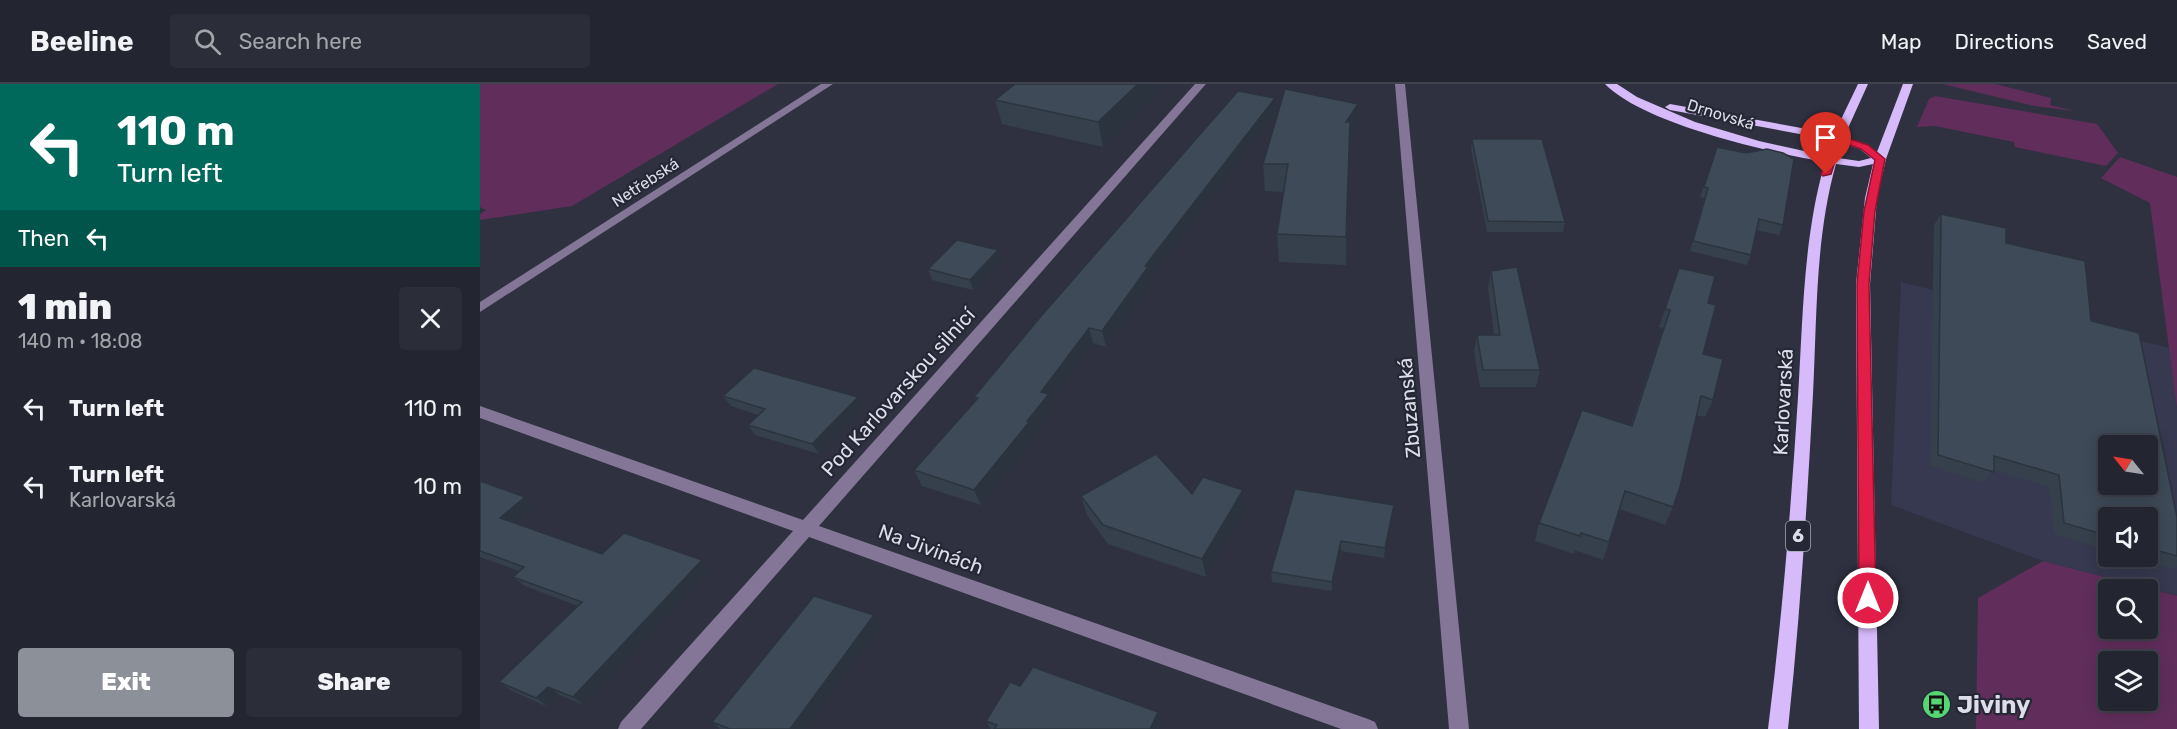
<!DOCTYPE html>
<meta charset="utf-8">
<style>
:root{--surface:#232531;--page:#2b2d39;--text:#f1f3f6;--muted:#a3a5ab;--line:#40424d;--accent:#8c9099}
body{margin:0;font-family:Rubik,sans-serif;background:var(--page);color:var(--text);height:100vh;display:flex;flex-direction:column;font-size:22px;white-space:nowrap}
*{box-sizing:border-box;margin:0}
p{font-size:20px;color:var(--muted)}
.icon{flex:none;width:33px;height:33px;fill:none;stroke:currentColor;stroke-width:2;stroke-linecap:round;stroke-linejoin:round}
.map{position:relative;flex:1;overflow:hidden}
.drawer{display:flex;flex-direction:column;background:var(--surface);width:480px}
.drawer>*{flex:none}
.hud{background:#00695c;color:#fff;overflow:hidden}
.needle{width:39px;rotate:300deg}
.tools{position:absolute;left:1618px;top:351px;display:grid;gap:12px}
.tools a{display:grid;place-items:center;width:60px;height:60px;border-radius:6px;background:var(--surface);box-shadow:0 3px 15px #0003,0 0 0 2px var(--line);font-size:30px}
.pin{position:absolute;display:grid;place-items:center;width:51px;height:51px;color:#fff;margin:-62px -26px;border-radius:50% 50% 50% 0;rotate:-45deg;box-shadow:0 0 6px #0007}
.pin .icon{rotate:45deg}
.me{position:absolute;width:66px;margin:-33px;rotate:0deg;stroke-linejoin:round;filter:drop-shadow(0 0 4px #0008)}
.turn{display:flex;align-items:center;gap:21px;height:126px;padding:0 18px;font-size:27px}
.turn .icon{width:78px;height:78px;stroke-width:2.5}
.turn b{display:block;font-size:42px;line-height:51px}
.then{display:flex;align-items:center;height:57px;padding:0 18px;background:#0003;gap:12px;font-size:22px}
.round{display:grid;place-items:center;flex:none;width:63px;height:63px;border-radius:6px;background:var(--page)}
.overview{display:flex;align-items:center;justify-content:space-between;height:102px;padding:0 18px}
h1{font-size:36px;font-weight:800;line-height:45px}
.button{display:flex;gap:12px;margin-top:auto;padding:12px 18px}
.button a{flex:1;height:69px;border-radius:6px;background:var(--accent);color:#fff;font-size:24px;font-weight:800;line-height:69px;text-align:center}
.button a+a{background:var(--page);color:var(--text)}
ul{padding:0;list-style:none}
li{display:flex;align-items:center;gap:18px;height:78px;padding:0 18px}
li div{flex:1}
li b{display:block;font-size:22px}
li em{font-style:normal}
header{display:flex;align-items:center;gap:36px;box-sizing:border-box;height:84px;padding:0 30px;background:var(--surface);border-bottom:2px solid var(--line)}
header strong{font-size:28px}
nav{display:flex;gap:33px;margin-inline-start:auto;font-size:21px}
.search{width:420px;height:54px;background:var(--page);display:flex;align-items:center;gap:15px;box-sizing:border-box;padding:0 21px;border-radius:6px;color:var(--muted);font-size:22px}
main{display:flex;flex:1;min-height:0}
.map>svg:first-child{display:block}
</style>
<header>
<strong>Beeline</strong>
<div class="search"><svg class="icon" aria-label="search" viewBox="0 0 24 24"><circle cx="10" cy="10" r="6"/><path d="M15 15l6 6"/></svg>Search here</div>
<nav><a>Map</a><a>Directions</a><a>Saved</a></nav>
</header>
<main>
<section class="drawer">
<div class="hud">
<div class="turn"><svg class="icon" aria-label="left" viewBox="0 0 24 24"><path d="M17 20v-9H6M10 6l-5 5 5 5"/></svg><div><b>110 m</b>Turn left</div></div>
<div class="then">Then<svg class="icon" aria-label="left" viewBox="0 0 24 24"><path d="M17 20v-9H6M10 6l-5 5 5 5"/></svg></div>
</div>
<div class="overview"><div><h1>1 min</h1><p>140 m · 18:08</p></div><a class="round"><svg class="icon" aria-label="close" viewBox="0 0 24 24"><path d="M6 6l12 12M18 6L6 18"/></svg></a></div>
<ul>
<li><svg class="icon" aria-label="left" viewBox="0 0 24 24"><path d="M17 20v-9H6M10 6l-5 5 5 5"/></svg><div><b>Turn left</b></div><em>110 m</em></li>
<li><svg class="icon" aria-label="left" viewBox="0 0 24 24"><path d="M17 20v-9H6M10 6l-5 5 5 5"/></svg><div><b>Turn left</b><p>Karlovarská</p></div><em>10 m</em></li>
</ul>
<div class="button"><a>Exit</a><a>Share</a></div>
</section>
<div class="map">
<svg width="1697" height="645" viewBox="0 0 1697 645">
<rect width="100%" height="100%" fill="#2f3141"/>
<path fill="#36394f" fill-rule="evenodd" d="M1421 198 1690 264 1697 325V512L1563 477 1411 421ZM1629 362H1668V400H1629ZM1629 434H1668V472H1629Z"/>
<g fill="#612e5c" fill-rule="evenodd">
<polygon points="0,0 298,0 92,122 0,136 0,130 6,126 0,123"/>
<polygon points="1463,0 1515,0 1571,14 1570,21 1595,27 1554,22"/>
<polygon points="1455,12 1617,40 1638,69 1626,82 1535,63 1534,58 1455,42 1437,43 1449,15"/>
<polygon points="1640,73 1697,93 1697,325 1670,119 1621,94"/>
<path d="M1563 477 1697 512V645H1496L1498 514ZM1629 506H1668V544H1629ZM1629 578H1668V616H1629Z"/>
</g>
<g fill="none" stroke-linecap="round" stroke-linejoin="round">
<g fill="#847696" fill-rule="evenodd">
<polygon points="341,0 353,0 0,228 0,218"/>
<polygon points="715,0 726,0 339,442 888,635 895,638 898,645 861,645 329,453 161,645 138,645 141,638 313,447 0,334 0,322 323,436"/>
<polygon points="915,0 925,0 989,645 969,645"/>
</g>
<path fill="#d6bafa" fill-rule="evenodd" d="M1125 0H1137L1157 13 1215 38 1279 57 1347 72 1352 56 1190 26 1185 23 1190 20 1354 50 1378 0H1388L1364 53 1388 61 1397 68 1423 0H1433L1406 75 1397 114 1390 200 1399 645H1379L1376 200 1385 114 1393 80 1379 83 1356 80C1335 154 1337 234 1333 310 1327 422 1320 534 1308 645H1288C1302 535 1311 424 1318 313 1323 235 1323 154 1345 78 1289 68 1164 40 1125 0ZM1362 59 1380 65 1391 74 1379 77 1358 74Z"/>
</g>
<g fill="#35404c">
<polygon points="535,0 685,0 685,1 623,63 522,40 515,16"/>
<polygon points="878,20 877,47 870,57 866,181 799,178 797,150 804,108 785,107 783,80"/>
<polygon points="796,29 670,194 671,199 626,263 613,259 571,317 574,325 554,351 555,354 501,421 442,402 434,386 496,316 494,313"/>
<polygon points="992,55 1085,138 1083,148 1007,148 991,65"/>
<polygon points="1237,63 1303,141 1299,151 1276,146 1271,171 1267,181 1210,167 1224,114 1220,113"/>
<polygon points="1461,130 1526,159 1611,237 1697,433 1697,482 1692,485 1649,472 1668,472 1668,434 1629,434 1629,467 1574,450 1569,403 1514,386 1504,399 1450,382 1454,141"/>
<polygon points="518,166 521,176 493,206 452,196 448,185"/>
<polygon points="1199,184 1228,219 1223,270 1233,316 1225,333 1216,331 1193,423 1185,441 1140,425 1123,476 1095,466 1094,470 1055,457 1059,439 1151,341 1183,244 1179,243"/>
<polygon points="1011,187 1060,286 1056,303 1000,303 994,268 997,251 1014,251 1008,204"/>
<polygon points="243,312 378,313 384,323 339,370 275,351 268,341 278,331 251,322"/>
<polygon points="0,397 55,423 36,439 122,470 230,486 104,621 80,611 68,623 32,607 19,598 98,522 45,502 33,493 39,487 0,473"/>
<polygon points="763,406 765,425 726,493 628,460 607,431 601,412 712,410"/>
<polygon points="913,432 904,474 861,467 852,507 792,498 791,488"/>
<polygon points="394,531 401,541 325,645 240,645 232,638"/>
<polygon points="540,602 678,628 681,637 677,645 511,645 506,637"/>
</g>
<g fill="#2b343e">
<polygon points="658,0 685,0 685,1 623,63 618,38"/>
<polygon points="795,14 796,29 670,194 671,199 626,263 622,247 665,182"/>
<polygon points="878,20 877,47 870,57 866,181 866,38"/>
<polygon points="518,166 521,176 493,206 490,196"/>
<polygon points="609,244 613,259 571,317 574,325 554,351 555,354 501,421 494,406 547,337 561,308"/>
<polygon points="378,313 384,323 339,370 332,360"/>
<polygon points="763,406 765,425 726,493 722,475"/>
<polygon points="45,413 55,423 31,444 20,434"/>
<polygon points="914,421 913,432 904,474 905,464"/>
<polygon points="861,457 861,467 852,507 852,498"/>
<polygon points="222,476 230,486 104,621 93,613"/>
<polygon points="394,531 401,541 325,645 310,645"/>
<polygon points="68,603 80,611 68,623 56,614"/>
<polygon points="678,628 681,637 677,645 670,645"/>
</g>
<g fill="#3e4a58" stroke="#2b343e" stroke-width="1.5" fill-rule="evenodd">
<polygon points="535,0 658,0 618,38 515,16"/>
<polygon points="805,5 878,20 866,38 870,38 866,153 797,150 808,80 783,80"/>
<polygon points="758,7 795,14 665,182 668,183 622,247 609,244 561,308 569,310 547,337 549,338 494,406 434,386 498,314 494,313 562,231"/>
<polygon points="992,55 1062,55 1085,138 1008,137"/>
<polygon points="1237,63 1266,69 1287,65 1303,69 1314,75 1303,141 1279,135 1271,171 1213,157 1228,104 1224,103"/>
<path d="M1461 130 1526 144V159L1605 177 1611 237 1659 249 1697 433V472L1668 464V434H1629V452L1584 439 1579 391 1514 372V388L1458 371ZM1629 362H1668V400H1629Z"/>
<polygon points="477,156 518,166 490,196 448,185"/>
<polygon points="1037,183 1060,286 1003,286 997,251 1020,251 1011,187"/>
<polygon points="1199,184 1235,192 1228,219 1236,221 1223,270 1243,275 1233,316 1221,312 1200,403 1193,423 1145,407 1129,458 1101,449 1100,452 1059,439 1102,326 1152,342 1190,226 1185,225"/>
<polygon points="274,284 378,313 332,360 268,341 285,325 243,312"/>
<polygon points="676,370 712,410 723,393 763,406 722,475 623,441 601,412"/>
<polygon points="0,397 45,413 20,434 122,470 144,449 222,476 93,613 68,603 56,614 19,598 102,518 33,493 44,483 0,467"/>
<polygon points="815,405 914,421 905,464 861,457 852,498 791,488"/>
<polygon points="334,512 394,531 310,645 250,645 232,638"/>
<polygon points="553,583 678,628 670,645 514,645 517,641 506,637 530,598 540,602"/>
</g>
<polygon fill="#e11d48" stroke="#92132f" stroke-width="1.5" points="1358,51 1388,61 1405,75 1395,127 1389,200 1396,514 1393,519 1388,521 1382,519 1379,514 1377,200 1384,127 1395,76 1381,65 1361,58 1351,90 1343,92 1341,90 1353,54"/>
<defs>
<symbol id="bus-disc" viewBox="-11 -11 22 22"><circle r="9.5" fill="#55d672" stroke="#252736"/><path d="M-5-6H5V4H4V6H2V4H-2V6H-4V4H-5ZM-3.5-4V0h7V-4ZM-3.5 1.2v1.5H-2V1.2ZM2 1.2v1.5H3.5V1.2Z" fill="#111"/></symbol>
</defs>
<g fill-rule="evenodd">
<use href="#bus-disc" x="1440" y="604" width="33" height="33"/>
</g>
<g text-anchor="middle" stroke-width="4.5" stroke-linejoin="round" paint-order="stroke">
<g font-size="16" fill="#dddee9" stroke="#252736">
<text transform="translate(1241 30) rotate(17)" y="6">Drnovská</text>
<text transform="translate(165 98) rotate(-33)" y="6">Netřebská</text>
</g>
<rect fill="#252736" stroke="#a6a7b3" stroke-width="1.5" x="1306" y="437" width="24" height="30" rx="4.5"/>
<g font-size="18" font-weight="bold" fill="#dddee9">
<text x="1318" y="458">6</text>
</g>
<g font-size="20" fill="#dddee9" stroke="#252736">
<text transform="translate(418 308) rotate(-48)" y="7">Pod Karlovarskou silnicí</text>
<text transform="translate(1303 318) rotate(-87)" y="7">Karlovarská</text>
<text transform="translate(929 324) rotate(-95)" y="7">Zbuzanská</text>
<text transform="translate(451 465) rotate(20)" y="7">Na Jivinách</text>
</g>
<g font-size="24" font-weight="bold" fill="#dddee9" stroke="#252736" text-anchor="start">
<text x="1477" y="629">Jiviny</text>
</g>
</g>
</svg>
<div class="tools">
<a><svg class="needle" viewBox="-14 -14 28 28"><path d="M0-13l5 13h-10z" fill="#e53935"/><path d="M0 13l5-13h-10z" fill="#a3a5ab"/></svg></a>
<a><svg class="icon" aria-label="sound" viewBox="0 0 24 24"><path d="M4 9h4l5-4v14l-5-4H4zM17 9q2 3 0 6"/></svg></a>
<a><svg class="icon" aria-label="search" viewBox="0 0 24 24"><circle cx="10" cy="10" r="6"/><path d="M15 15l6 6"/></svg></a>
<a><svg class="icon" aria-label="layers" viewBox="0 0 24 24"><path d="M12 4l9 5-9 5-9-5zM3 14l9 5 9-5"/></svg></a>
</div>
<div class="pin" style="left:1346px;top:90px;background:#d93025"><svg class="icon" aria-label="arrive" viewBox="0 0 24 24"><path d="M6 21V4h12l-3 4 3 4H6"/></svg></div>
<svg class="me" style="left:1388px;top:514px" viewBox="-20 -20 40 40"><circle r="17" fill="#e11d48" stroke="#fff" stroke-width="3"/><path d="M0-11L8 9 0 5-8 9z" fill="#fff"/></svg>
</div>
</main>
